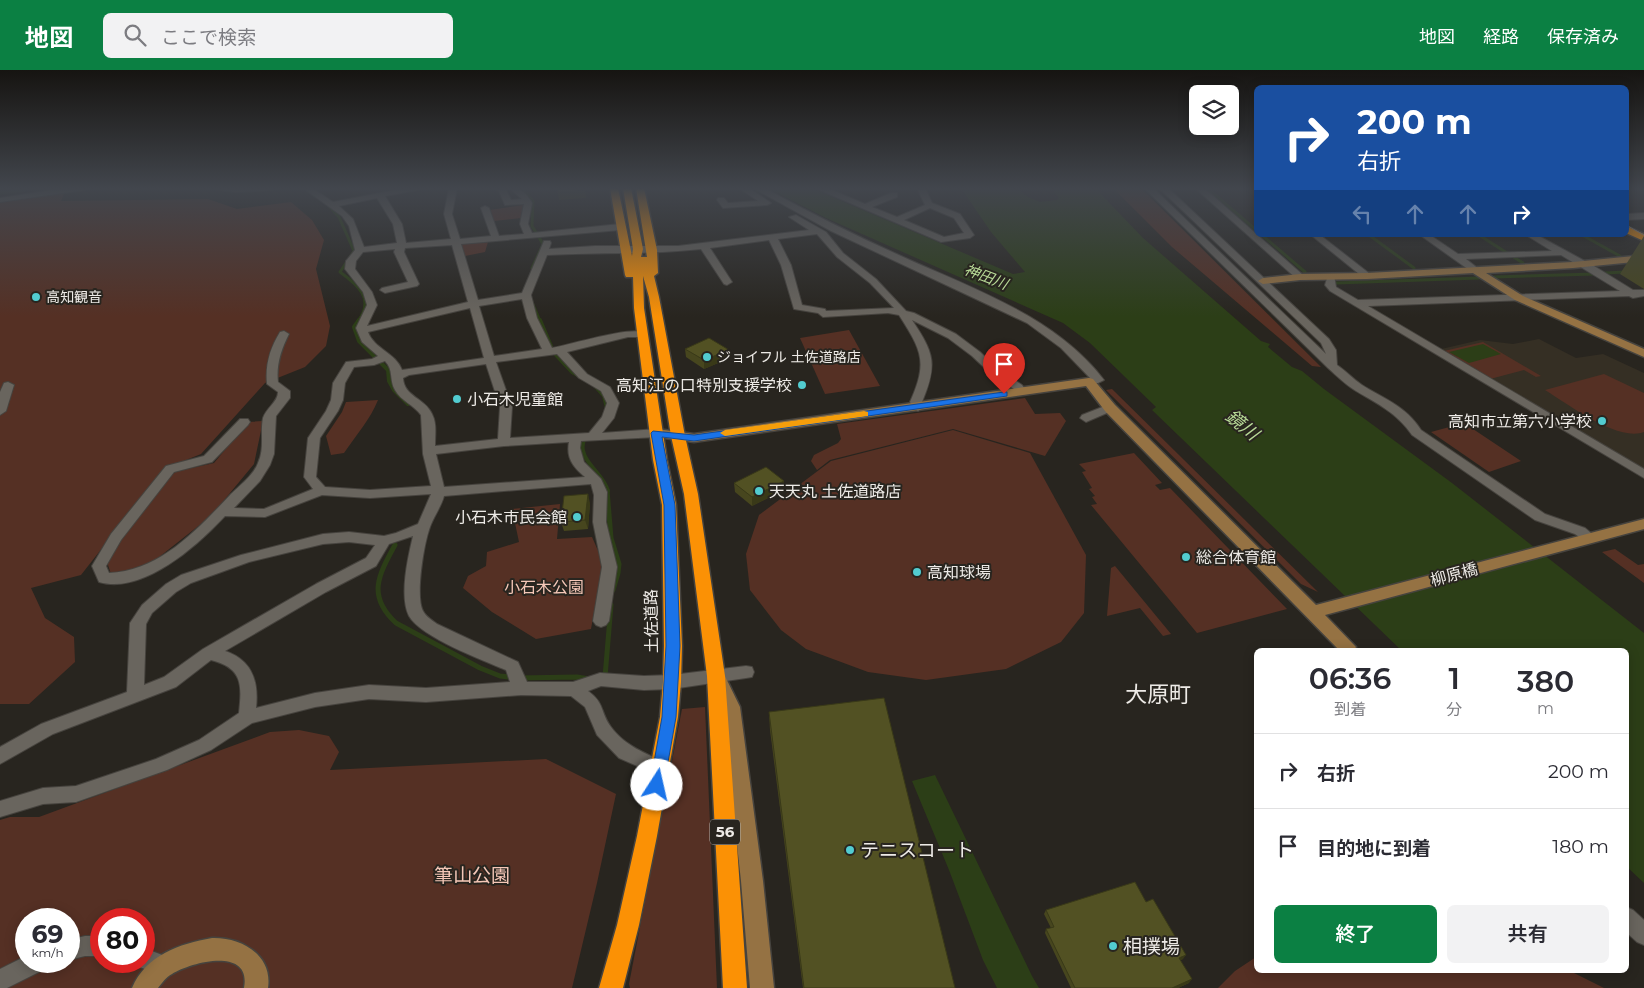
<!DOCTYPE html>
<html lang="ja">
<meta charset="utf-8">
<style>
:root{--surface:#fff;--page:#f2f2f3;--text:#2b2b33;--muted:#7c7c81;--line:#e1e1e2;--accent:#0b8043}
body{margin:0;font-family:Montserrat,"Noto Sans JP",sans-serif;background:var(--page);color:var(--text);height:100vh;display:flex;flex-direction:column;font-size:19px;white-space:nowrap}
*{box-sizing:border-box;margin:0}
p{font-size:16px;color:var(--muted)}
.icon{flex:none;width:28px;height:28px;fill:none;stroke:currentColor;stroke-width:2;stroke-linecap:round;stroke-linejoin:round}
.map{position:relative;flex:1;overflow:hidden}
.drawer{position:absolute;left:1254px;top:578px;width:375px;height:325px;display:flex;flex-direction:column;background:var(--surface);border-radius:8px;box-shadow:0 2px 12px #0003}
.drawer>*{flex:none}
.hud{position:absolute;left:1254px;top:15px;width:375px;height:152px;border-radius:8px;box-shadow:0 2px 12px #0003;background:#1a4fa0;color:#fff;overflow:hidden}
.fabs{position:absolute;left:1189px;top:15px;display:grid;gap:10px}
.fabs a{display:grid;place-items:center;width:50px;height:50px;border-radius:8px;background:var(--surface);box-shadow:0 2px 12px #0003;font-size:25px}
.speed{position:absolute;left:15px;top:838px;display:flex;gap:10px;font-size:25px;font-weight:700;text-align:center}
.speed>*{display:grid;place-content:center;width:65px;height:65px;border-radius:50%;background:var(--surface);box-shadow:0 2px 12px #0003;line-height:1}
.speed small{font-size:12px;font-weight:400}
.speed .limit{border:8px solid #d22;background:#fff;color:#111}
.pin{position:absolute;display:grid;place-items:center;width:42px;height:42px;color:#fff;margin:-51px -21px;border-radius:50% 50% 50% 0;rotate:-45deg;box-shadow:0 0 5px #0007}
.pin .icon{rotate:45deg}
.me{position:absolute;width:55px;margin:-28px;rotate:10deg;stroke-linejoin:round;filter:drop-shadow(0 0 4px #0008)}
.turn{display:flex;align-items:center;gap:18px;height:105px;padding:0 20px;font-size:22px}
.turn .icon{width:65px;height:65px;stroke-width:2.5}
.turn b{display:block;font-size:35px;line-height:42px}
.lanes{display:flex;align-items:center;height:48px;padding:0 20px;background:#0003;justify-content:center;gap:25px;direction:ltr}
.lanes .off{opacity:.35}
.eta{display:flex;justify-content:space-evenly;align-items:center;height:85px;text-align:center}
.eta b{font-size:30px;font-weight:600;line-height:35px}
.primary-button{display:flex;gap:10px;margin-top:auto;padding:10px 20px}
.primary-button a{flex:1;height:58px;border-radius:8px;background:var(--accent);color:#fff;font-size:20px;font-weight:600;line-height:58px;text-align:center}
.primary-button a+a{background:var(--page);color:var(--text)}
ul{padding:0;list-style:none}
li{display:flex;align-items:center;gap:15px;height:75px;padding:0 20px;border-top:1px solid var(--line)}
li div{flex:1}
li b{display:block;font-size:19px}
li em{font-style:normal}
header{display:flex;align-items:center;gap:30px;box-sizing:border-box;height:70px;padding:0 25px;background:var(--accent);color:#fff}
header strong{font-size:24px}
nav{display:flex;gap:28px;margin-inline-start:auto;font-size:18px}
.search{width:350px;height:45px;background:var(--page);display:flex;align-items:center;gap:12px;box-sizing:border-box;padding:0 18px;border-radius:8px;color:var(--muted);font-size:19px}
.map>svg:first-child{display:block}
</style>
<header>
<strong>地図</strong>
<div class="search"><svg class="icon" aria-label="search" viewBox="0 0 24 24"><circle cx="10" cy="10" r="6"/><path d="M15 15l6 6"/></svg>ここで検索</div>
<nav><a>地図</a><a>経路</a><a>保存済み</a></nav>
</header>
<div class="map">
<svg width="1644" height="918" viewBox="0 0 1644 918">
<rect width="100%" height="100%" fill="#28251f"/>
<polygon fill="#352f24" points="1539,269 1576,288 1603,284 1644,303 1644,399 1437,280 1480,270 1513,274"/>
<g fill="#553024" fill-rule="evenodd">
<polygon points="1113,118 1141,118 1321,297 1312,296 1172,177"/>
<polygon points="65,122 61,131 208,129 237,139 291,132 312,150 324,170 316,199 330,256 326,276 305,297 265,313 201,384 171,396 154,412 81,505 31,518 45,548 74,567 75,592 29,634 0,634 0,132"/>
<polygon points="523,135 521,148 494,151 490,140"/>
<polygon points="488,172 485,182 465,186 460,173"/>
<polygon points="849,260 880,316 825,324 800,268"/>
<polygon points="1483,272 1541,306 1536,307 1524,300 1490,309 1444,281"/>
<path d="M1604 304 1644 323V362C1617 372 1568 334 1545 320Z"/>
<polygon points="1112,319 1318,522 1301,514 1106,320"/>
<polygon points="1025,328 1035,344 1060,343 1066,351 1045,386 953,359 830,390 817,400 811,391 814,385 838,373 841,369 837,354"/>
<path d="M378 330C370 350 356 365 344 383L331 385 326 366 342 342 346 332Z"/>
<polygon points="263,351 254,394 211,446 149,495 126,503 111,504 107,492 126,461 174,402 214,393 248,352"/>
<polygon points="1464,353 1521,391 1489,402 1431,362"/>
<polygon points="953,360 1030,383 1086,485 1084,543 1061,572 1006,599 926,610 868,602 806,579 781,560 750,520 746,484 759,445 831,391"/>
<polygon points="1134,383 1162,413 1155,415 1160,420 1170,418 1287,539 1197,563 1091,435 1097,434 1092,427 1095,426 1089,419 1092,418 1082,402 1086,401 1079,394"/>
<polygon points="560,434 557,469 592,467 603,492 591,559 536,569 492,542 463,518 468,506 486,496 487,482 519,472 512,439"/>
<polygon points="1615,479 1638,495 1644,494 1644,513 1602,482"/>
<polygon points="1115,496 1171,564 1163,566 1140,538 1107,546 1111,498"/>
<polygon points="705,637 717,918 630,918 629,914 682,639"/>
<path d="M299 660 329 666 339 682 330 700 546 689 616 724 597 813 572 918H0V750L10 747H39L270 662ZM26 849H69V891H26ZM101 849H144V891H101Z"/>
<polygon points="1256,887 1256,900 1568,900 1604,918 1218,918 1235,901"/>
</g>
<g fill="#2c3e17">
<polygon points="768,118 811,118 1013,204 1025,202 991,162 961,118 1016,118 1026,126 1040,132 1057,130 1059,128 1051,118 1095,118 1143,168 1261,271 1270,274 1268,277 1292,297 1302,301 1324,319 1452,413 1644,563 1644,813 1626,796 1626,580 1401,580 1152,340 1156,337 1090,273 1063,253 826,148"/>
<polygon points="1483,274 1501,284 1469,293 1449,282"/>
<polygon points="935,705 1032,906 1039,918 997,918 983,890 949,800 912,711"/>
</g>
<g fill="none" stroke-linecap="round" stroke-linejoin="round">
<g stroke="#2c3e17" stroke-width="3">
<polyline points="521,118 533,131 532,156 543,174 532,198"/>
<polyline points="1207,118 1256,160"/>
<polyline points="0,123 38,118"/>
<path d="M329 136 339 147 354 181 340 202C358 215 375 229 358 251"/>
<polyline points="1262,165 1305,202"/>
<polyline points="1369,165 1414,198"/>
<polyline points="1479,165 1507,183"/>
<polyline points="1582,165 1620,186"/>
<polyline points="1512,186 1523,193"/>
<polyline points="1605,203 1625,202"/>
<polyline points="1494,207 1596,204"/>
<polyline points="1336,213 1479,208"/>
<polyline points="532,232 540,251"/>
</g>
<g stroke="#2c3e17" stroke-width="4">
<polyline points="359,250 354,257 359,271 388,300 389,311 394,320 408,334"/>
<polyline points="540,250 551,276"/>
<polyline points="556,285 572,302 581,307"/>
<polyline points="596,317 604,326 607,338"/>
<path d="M585 368C574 388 603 402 608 421"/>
</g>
<g stroke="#2c3e17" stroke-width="5">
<polyline points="607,420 611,468 619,494 618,503 613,520"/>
<path d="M395 475C378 506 367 526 396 553L480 598 500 606 518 608 577 607 589 609"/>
<polyline points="605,607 611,535"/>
</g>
<defs>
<g id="street">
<polygon points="65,118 98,118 0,132 0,128"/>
<polygon points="204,118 276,118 272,120 236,122"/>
<path d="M303 118H312L333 132 406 118H428L385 126 402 154 406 173 451 169 444 144 449 118H457L452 144 460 169 491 166 481 138 485 136 489 138 499 166 524 164 520 154 524 134 505 135 499 121 493 118H505L511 130 522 129 509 118C521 118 526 123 532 133L528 154 532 163 620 154 624 157 620 160 461 174 478 230 522 223 544 171H550L551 173 549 179 595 176H678L809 160 789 147 796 145 826 162 843 183 876 209 906 241 914 243 956 264 980 282 998 299 1022 315 1027 322 1021 325 1017 324 1014 319 990 303 972 286 948 268 912 250C934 283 938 294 922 332L924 337 918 341 914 339 910 332C928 292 922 281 899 245L888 243 823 247 818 243 794 239 781 195 769 170 710 178 732 212 727 215 724 214 701 179C650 185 598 182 547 185L531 225 537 248 552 278C570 275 636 254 647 264L642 267H628L567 282 587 304 610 317 619 333 614 348 602 363 657 359 663 363 657 367 581 371 580 378 584 392 601 409 607 422 606 452 617 497 609 551 606 555 601 557 596 555 593 551 602 497 593 452 594 425 591 414 444 426C441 437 434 446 430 457 424 473 415 526 423 541 426 547 432 550 437 554L518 592 527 612H573L600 603 644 606 672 605 746 596 752 597 754 602 752 607 746 608 672 619 644 620 601 616 588 621C605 633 600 642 611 657 625 676 645 683 666 693L669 698 666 703 660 706 619 688 597 665 585 637 571 626 521 625 426 632 369 629 315 637 252 653 211 680 167 700 76 732 43 734 0 747V731L43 718 76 716 156 689 199 670 239 643C242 615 243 598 211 590L176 617 53 664 0 694V677L41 654 127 622 130 553 142 535 166 514 181 505 241 485 323 464 349 462 384 466 396 463 418 454 431 424 370 428 322 425 265 447 225 446C198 475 143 525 99 512L92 496 111 464 166 396 204 386 240 349H248L250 352 248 355 212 392 174 402 121 470 106 496 109 503C160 501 198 459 231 424 240 415 253 406 258 393 265 378 260 363 263 348 266 338 278 332 278 322L267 314C265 295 270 278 280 262L284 261 289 264C281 280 276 295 278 312L290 321V328L276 346 274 384 270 395 260 411 234 438 264 439 313 419 304 407 308 368 326 341 331 330 333 313 346 292 372 289 378 286 362 272 356 258 367 235 363 222 345 199 346 191 355 180 349 156 342 146ZM377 128 393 154 397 173 364 177 353 149 339 136ZM817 164 837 187 870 213 894 238 826 241 825 239 802 235 791 195 778 169ZM452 175 468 232 367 256 377 235 372 222 355 199 356 191 363 182 395 179 394 182 408 212 382 218 380 220 385 223 417 216 419 214 404 182 405 178ZM522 229 527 248 542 279 494 286 479 236ZM470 238 484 288 402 300C396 283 374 279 368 262ZM557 284 579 308 601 321 607 333 602 347 589 363 510 368 512 337 496 292ZM385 291C394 300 389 310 395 320 401 331 414 335 421 345L423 384 431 416 370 420 325 417 316 407 320 368 338 341 343 330 345 313 354 297 374 295ZM486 294 500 337 498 369 435 376C435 365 437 353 432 344 425 328 404 327 403 308L409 305ZM569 372C566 388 573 397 585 407L444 417 436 384 504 376ZM413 466C408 487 399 526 409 546 421 567 482 590 506 600L510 612 426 618 369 615 315 623 256 638C259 611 252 590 225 581L326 522 376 496 389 474ZM349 472 375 475 366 488 316 514 203 579 164 607 144 615 146 554 152 543 176 522 191 513 249 492 323 474Z"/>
<polygon points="739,118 749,118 771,133 767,135 723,138 717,130 718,128 724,128 728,133 758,131"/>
<path d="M753 118H764C809 142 854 165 901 186 971 218 1055 246 1104 310L1098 313 1085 314 1083 312 1085 310 1090 308 1061 278 1027 253 831 161Z"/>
<path d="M815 118H827L865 134 891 123H897V127L872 137 897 147 925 135 917 118H925L932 133 960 144 974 165 970 168 941 172ZM930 138 954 148 964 163 944 167 904 150Z"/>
<path d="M1144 118H1153L1326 284 1321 273 1159 118H1168L1329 269 1336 280 1337 295C1346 301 1353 309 1362 315 1384 329 1406 336 1421 360L1545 444 1585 458 1597 468 1595 471H1585L1575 464 1535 450 1412 365C1397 343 1378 334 1356 321 1346 315 1337 306 1328 298Z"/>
<polygon points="1195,118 1204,118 1303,205 1303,209 1297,209"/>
<polygon points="1644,143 1644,149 1626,150 1626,144"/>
<polygon points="1311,165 1320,165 1370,204 1370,208 1364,208"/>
<polygon points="1420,165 1430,165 1458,184 1552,181 1526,165 1537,165 1594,196 1633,220 1644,220 1644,226 1633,228 1629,226 1368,236 1644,399 1644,408 1330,221 1325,215 1328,205 1334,205 1336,217 1358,230 1620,221 1561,185 1466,189 1480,200 1478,202 1472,202"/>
<polygon points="8,312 14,315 6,341 0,345 0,322 4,313"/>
<polygon points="1110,334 1114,336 1116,338 1114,340 1086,352 1080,348 1082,345"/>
<polygon points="1626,837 1633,840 1644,850 1644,875 1637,872 1626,862"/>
<polygon points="85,866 101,866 101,886 85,886 69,890 69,870"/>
<polygon points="144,878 170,888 174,895 170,902 163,906 137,896 134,891 144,891"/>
<polygon points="26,886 26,891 50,891 47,898 7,918 0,918 0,899"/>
</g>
<g id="secondary">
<polygon points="1644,185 1644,191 1573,198 1486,203 1523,226 1644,279 1644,287 1515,230 1473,203 1367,209 1300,210 1263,214 1258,211 1263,208 1300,204 1367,203 1573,192"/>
<polygon points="1089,308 1093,309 1115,335 1316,535 1644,449 1644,459 1325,545 1356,577 1354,580 1339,580 1105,341 1086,316 694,372 657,367 650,363 657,359 694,364"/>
<polygon points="718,602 724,604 740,637 763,811 774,918 750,918 741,811 722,637 709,609 712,604"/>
<path d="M212 868C240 867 273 884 268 918H244C252 876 191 892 172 904 166 907 162 913 158 918H132C146 885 179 874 212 868Z"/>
</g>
<g id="highway">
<polygon points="610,118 618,118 632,186 633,179 623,118 631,118 643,179 641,187 647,187 636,118 644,118 657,180 658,203 654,206 659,227 685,366 698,424 725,606 747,918 723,918 707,606 684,424 671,366 649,227 643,206 644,238 667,390 676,435 682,576 681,612 678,647 657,766 639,855 623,918 599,918 617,855 637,766 660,647 663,612 664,576 662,435 653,390 634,238 633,207 626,207 625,205"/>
<polygon points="1626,156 1644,164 1644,171 1626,163"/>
</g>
</defs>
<use href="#street" stroke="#46433e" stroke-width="2"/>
<use href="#secondary" stroke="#46433e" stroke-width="3"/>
<use href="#highway" stroke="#46433e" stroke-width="3"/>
<use href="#street" fill="#69655e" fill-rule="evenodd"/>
<use href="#secondary" fill="#957243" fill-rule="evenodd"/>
<use href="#highway" fill="#fb9105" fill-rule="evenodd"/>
<polyline stroke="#96938e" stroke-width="1" points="1626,155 1644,165"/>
</g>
<g fill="#47461e">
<polygon points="1644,166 1644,219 1620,204"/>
<polygon points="685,279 730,288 704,299 686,287"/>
<polygon points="784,411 784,420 752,436 735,422 734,413"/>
<polygon points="590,433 588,459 564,461 561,452"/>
<polygon points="769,642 955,918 803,918 770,660"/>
<polygon points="1146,832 1183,889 1180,890 1189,913 1178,918 1071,918 1045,863 1046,859 1051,858 1044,844 1046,840"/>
</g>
<g fill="#393918">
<polygon points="585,118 586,128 559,130 558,123"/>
<polygon points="729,280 730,288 704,299 704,290"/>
<polygon points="784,411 784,420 752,436 752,427"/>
<polygon points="588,424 590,433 588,459 585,450"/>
<polygon points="1186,885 1183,889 1176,892 1179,888"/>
<polygon points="1192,909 1189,913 1178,918 1171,918"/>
</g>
<g fill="#525123" stroke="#393918">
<polygon points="558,118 585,118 585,120 558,123"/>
<polygon points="709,268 729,280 704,290 685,279"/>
<polygon points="766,397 784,411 752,427 734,413"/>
<polygon points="588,424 585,450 561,452 564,426"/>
<polygon points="884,628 955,918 804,918 769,642"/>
<polygon points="1135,812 1146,832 1153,829 1186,885 1179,888 1192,909 1172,918 1075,918 1046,859 1054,857 1046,840"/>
</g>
<linearGradient id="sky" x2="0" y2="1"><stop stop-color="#161411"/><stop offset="0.48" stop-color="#42464d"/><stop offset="1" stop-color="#42464d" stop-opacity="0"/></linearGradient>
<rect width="1644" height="247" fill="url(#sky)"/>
<polygon fill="#1a73e8" stroke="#114b97" points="1004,322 1007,322 1007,326 694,371 662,367 675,435 680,576 676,647 664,715 662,720 657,722 652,720 650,715 662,647 666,576 664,435 651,363 653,361 694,365"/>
<polygon fill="#f59e0b" points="864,341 868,342 868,346 725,366 720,363 725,360"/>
<g fill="#52ccd0" stroke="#28251f" stroke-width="2">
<circle cx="36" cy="227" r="5"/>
<circle cx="707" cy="287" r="5"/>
<circle cx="802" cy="315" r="5"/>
<circle cx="457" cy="329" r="5"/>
<circle cx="1602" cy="351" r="5"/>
<circle cx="759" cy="421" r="5"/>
<circle cx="577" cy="447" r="5"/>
<circle cx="1186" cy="487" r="5"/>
<circle cx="917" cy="502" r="5"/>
<circle cx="850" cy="780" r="5"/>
<circle cx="1113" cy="876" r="5"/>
</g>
<g text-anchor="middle" stroke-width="4" stroke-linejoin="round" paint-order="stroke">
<g font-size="14" fill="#edeae6" stroke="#28251f" text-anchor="start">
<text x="46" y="232">高知観音</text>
<text x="717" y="292">ジョイフル 土佐道路店</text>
</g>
<g font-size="15" font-style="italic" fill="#b7d996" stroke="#28251f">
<text transform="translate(986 207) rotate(21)" y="5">神田川</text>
</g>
<rect fill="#28251f" stroke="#b2afaa" stroke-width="1" x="710" y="749.5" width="30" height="25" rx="4"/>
<g font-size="15" font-weight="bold" fill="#edeae6">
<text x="725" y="767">56</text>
</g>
<g font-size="16" fill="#edeae6" stroke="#28251f" text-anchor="start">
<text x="792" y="321" text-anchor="end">高知江の口特別支援学校</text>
<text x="467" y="335">小石木児童館</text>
<text x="1592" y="357" text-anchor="end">高知市立第六小学校</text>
<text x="769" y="427">天天丸 土佐道路店</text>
<text x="567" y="453" text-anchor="end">小石木市民会館</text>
<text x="1196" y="493">総合体育館</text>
<text x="927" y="508">高知球場</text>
</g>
<g font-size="16" fill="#edeae6" stroke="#28251f">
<text transform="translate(1454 504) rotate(-15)" y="6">柳原橋</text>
<text transform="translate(651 551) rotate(-91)" y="6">土佐道路</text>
</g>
<g font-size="16" fill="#f5c7b7" stroke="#28251f">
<text x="544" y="523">小石木公園</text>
</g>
<g font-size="18" font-style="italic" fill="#b7d996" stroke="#28251f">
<text transform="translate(1242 355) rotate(39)" y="6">鏡川</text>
</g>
<g font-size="19" fill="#edeae6" stroke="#28251f" text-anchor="start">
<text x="860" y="787">テニスコート</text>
<text x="1123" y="883">相撲場</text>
</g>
<g font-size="19" fill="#f5c7b7" stroke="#28251f">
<text x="472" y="812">筆山公園</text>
</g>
<g font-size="22" fill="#edeae6" stroke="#28251f">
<text x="1158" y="632">大原町</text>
</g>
</g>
</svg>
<div class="fabs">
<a><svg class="icon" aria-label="layers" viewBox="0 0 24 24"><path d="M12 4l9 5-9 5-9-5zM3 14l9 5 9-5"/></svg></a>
</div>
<div class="speed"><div>69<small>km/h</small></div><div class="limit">80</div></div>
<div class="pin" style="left:1004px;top:324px;background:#d93025"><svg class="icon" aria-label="arrive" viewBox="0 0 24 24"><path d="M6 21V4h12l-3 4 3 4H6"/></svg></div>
<svg class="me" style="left:657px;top:715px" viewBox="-20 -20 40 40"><circle r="19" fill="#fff"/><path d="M0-13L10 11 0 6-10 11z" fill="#1a73e8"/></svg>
<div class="hud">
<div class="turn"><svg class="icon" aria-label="right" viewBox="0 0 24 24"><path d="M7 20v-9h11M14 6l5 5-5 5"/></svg><div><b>200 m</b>右折</div></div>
<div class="lanes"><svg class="icon off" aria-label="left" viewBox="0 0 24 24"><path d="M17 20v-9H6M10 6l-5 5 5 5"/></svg><svg class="icon off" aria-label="ahead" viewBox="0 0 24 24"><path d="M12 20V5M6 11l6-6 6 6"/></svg><svg class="icon off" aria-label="ahead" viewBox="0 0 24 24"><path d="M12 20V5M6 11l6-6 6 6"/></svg><svg class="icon" aria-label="right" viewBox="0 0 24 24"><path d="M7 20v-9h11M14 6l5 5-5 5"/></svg></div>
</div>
<section class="drawer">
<div class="eta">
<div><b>06:36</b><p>到着</p></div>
<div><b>1</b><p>分</p></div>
<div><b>380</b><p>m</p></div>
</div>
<ul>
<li><svg class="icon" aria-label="right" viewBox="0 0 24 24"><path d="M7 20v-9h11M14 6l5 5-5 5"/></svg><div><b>右折</b></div><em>200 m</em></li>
<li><svg class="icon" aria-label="arrive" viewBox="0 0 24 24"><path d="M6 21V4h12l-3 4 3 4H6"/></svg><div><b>目的地に到着</b></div><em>180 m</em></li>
</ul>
<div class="primary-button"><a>終了</a><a>共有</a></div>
</section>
</div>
